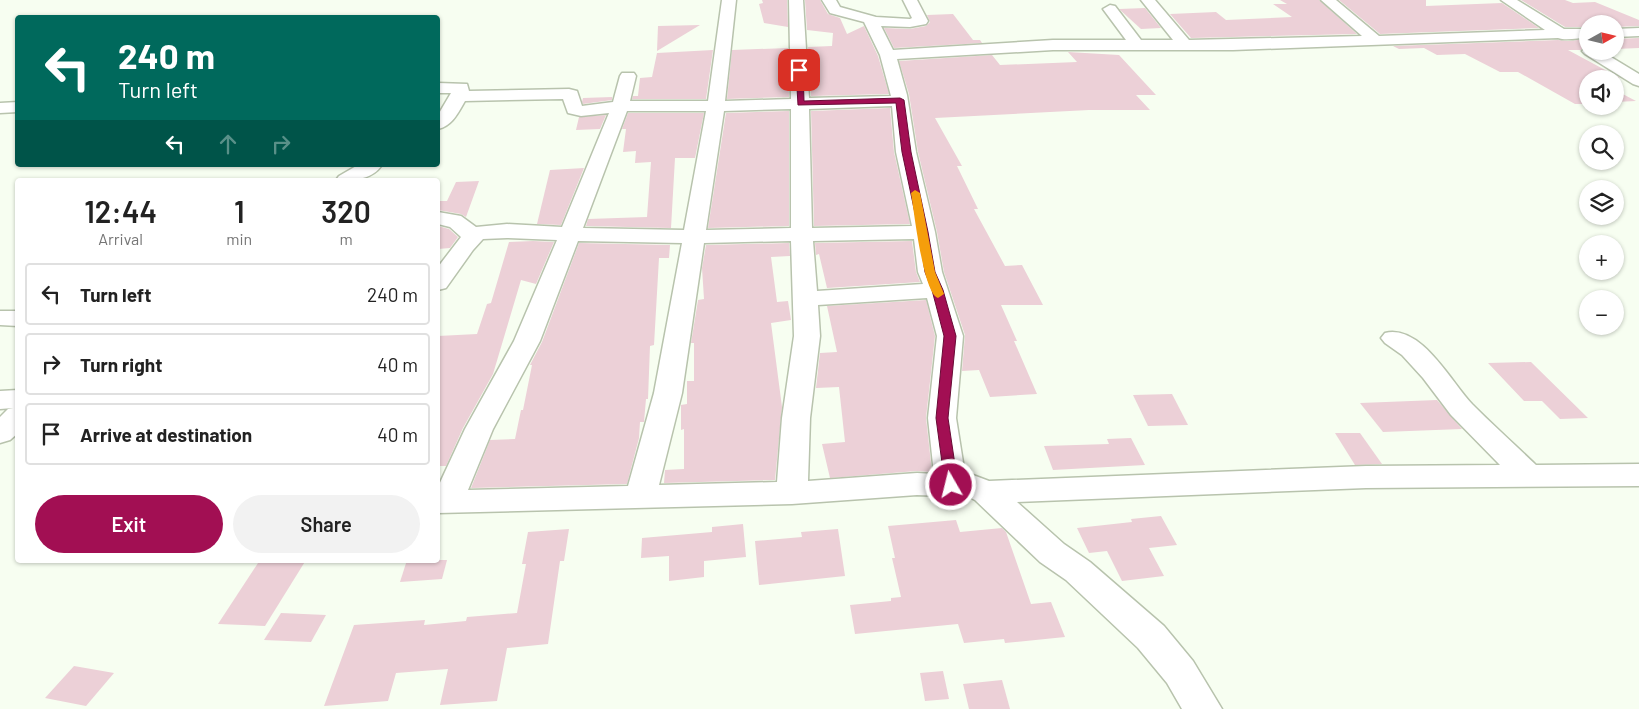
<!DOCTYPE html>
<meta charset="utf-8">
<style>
:root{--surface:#fff;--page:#f2f2f2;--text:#222;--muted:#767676;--line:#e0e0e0;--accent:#a20f53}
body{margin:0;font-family:Barlow,sans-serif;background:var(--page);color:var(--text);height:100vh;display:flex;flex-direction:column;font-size:19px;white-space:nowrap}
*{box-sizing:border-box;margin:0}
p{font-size:16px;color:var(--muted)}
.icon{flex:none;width:28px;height:28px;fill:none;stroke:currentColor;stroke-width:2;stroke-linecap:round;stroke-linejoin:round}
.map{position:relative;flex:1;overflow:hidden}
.panel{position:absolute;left:15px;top:178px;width:425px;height:385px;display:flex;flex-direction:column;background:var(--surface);border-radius:5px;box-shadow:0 1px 4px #0004}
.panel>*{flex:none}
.hud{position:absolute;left:15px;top:15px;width:425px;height:152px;border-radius:5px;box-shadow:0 1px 4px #0004;background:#00695c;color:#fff;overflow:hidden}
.needle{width:32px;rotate:82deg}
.fabs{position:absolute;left:1579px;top:15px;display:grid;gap:10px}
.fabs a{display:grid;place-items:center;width:45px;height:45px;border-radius:50%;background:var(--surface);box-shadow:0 1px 4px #0004;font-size:25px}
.pin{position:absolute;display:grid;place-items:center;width:42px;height:42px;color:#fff;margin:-21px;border-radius:10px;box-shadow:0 2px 8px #0006}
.me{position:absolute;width:55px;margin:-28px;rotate:352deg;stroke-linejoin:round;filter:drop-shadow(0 0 4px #0008)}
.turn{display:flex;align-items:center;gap:18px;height:105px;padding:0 20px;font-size:22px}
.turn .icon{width:65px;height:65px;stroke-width:2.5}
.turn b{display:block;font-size:35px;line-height:42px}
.lanes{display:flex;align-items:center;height:48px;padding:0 20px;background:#0003;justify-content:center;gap:25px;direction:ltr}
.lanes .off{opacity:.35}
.eta{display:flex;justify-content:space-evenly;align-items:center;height:85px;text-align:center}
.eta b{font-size:30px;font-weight:600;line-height:35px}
.action{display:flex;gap:10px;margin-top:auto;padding:10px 20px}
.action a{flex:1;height:58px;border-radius:30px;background:var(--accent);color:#fff;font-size:20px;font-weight:600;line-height:58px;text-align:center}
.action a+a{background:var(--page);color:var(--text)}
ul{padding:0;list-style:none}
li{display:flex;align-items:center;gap:15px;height:62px;margin:0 10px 8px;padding:0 10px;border:2px solid var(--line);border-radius:5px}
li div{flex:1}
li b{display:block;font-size:19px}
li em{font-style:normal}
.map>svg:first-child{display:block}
</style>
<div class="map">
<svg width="1639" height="709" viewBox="0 0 1639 709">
<rect width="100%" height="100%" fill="#f7fef1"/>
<g fill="#ecd0d7">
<polygon points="762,0 787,0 788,27 764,23 759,4 763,3"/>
<polygon points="805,0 820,0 828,14 840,18 847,34 864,26 878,56 889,94 811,96 808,47 832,46 833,33 807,30"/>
<polygon points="1280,0 1319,0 1357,34 1191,38 1170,14 1216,12 1226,20 1292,17 1273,4 1287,4"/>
<polygon points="1339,0 1426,0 1426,6 1502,3 1539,28 1380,34"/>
<polygon points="1521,0 1565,0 1573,3 1595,2 1639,20 1639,26 1615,27 1615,24 1588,24 1588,27 1565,27"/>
<polygon points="1145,8 1161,28 1141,29 1119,9"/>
<polygon points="953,14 973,40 980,40 982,43 894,48 884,28 910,29 926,26 930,22 927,15"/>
<polygon points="700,25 657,51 658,26"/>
<polygon points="1639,38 1639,48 1615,49 1615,39"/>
<polygon points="1588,39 1588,45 1581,50 1568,50 1620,78 1588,79 1588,104 1575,104 1518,72 1500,72 1465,54 1437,55 1424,48 1399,49 1393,46 1558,40 1568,41"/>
<polygon points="788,48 789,97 727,99 732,50"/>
<polygon points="713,50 706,99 632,99 633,96 638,96 640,78 652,77 657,53"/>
<polygon points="1068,52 1119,55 1156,95 1136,95 1150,110 1089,110 935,118 962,166 957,166 978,209 974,209 1005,266 1022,265 1043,305 1001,305 1017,341 1014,341 1037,394 990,397 979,370 962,371 965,335 944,272 937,232 918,152 909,94 899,61 992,55 1000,65 1077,62"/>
<polygon points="1615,90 1636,101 1615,102"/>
<polygon points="612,97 612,100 583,104 582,102 583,98"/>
<polygon points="890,108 894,152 910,224 814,226 811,111"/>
<polygon points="789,111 789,226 708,228 726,113"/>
<polygon points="628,113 704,113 695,158 675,158 671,228 586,226 588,219 647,217 651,162 635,163 636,151 623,152 626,129 622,129"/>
<polygon points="606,115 600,129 576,130 579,117"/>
<polygon points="584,168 561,225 537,224 550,170"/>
<polygon points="479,181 466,217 461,214 438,210 438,201 447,201 456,182"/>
<polygon points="438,226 449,229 458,237 450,248 438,249"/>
<polygon points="533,241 554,242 536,284 521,280 493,374 463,428 446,466 438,466 438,336 477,334 487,304 491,303 509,242"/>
<polygon points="912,241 916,272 920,282 827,288 819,254 816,255 815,243"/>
<polygon points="579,243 670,245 669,258 659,258 654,345 650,346 648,399 646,399 644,422 640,422 639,438 627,484 471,488 490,440 515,439 521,410 523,410 532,365 530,365 531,363 542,342"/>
<polygon points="789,243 790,256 771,257 777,302 788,301 791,320 771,323 782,407 775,480 664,483 665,470 684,469 684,429 681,430 681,405 687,404 687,381 694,381 694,343 691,343 698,300 704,299 702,268 706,245"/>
<polygon points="926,300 935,336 926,418 932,472 917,471 830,478 822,444 845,442 839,387 816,388 820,353 837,352 827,306"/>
<polygon points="1531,362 1588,418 1560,419 1542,401 1524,401 1488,363"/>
<polygon points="1172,394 1188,425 1148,426 1133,395"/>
<polygon points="1437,400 1462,429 1383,432 1360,403"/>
<polygon points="1335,433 1360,433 1382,464 1355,465"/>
<polygon points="1131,438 1145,465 1053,470 1044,446 1109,444 1107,439"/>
<polygon points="1161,516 1177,545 1149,548 1164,576 1122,581 1107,551 1089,553 1077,528 1132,522 1131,519"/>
<polygon points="956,520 960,532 1002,528 1006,532 1031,604 1051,602 1065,637 1005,643 1004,639 964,643 958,624 855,634 850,605 891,601 891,598 901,597 892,558 895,558 888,526"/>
<polygon points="743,524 746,557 704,561 704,577 669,581 669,556 641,558 642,538 712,532 712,527"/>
<polygon points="569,529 564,561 560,561 548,644 507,648 497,701 440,705 448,669 396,673 388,701 324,706 354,625 425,620 424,625 466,621 467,617 517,613 526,564 522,564 528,532"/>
<polygon points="838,529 845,576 759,585 755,541 802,537 801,532"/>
<polygon points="260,560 306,560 265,626 218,624"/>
<polygon points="407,560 447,560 442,579 400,582"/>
<polygon points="281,613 326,615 311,642 264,640"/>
<polygon points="74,666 114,673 86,706 45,698"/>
<polygon points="943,671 949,699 925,701 920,673"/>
<polygon points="1002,680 1010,709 969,709 963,684"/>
</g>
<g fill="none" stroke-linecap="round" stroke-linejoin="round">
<defs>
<g id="street">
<path d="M722 0H736L725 101 791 99 789 0H803L809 98 891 96 880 55 864 22 830 13 822 0H836L840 7 876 17 910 19 912 18 903 0H917L928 21 926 24 910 27 881 26 893 50 1053 40H1126L1103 9 1110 5 1115 6 1141 40H1173L1141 0H1155L1189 40 1362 36 1321 0H1336L1379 36 1545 30 1501 0H1517L1564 29H1588V37C1578 38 1566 41 1558 38L1233 50H1053L897 59 907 95 916 152 935 232 942 272 963 336 956 418 965 475H973L989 481 1366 466 1500 465 1451 415 1423 378 1402 355 1385 343 1381 338 1385 333C1421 324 1451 382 1472 404 1493 425 1515 445 1536 465L1639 464V486L1366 488 1017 502 1064 544 1090 562 1164 626 1193 661 1222 709H1182L1167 683 1138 648 1066 580 1040 562 975 500 969 497 917 495 792 504 438 513V487L465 429 514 341 557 240 507 238 483 239 473 250 446 288 438 290V267L461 237 450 227 438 224V212L461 216 476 227 507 224 562 227 609 113 581 116 568 113 563 99 465 101C458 113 452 126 438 129V115L451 93H438V83L467 84 469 91 569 89 577 91 582 106 613 102 620 76 622 73H634L636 76 630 101H708ZM892 106 896 152 912 226 812 228 809 109ZM791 109V228L706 230 724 111ZM627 111H706L684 230 583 228ZM914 239 918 272 923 284 817 291 813 241ZM578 241 682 243 654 393 628 486 468 490 493 429 540 341ZM791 241 794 336 782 418 777 482 659 485 682 393 704 243ZM927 298 937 336 928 418 934 474 917 473 808 481 810 418 820 336 818 305Z"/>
<polygon points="1639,28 1639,36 1615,37 1615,29"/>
<polygon points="1588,47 1588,51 1601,51 1639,74 1639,86 1633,84 1585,54 1582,51"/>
<polygon points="18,102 18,112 0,113 0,103"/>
<path d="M358 165H382C371 181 353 180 336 180L339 176Z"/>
<polygon points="0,311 18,311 18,326 0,325"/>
<polygon points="18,390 18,433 10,440 0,443 0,417 8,409 13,408 0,409 0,391"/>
</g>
</defs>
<use href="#street" stroke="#b8c3ad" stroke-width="3"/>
<use href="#street" fill="#fff" fill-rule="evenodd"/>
</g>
<polygon fill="#a20f53" stroke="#690a36" points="799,68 803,70 804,101 900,98 904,100 911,152 928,232 935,272 943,290 956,336 948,418 958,485 956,488 947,488 945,485 936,418 944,336 932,290 925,272 919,232 902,152 896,103 798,105 796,70"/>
<path fill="#f59e0b" d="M915 190 920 193 935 272 944 294 938 298C923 293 914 210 911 193Z"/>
</svg>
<div class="fabs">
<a><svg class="needle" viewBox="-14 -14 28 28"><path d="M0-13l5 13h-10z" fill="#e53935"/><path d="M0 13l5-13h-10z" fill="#767676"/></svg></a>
<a><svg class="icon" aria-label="sound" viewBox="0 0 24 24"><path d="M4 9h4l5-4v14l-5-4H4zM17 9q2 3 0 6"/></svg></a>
<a><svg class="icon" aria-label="search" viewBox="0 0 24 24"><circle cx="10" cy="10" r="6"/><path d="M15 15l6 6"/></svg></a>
<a><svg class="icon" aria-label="layers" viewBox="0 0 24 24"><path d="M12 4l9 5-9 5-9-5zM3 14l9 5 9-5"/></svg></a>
<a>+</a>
<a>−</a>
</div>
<div class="pin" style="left:799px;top:70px;background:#d93025"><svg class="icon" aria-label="arrive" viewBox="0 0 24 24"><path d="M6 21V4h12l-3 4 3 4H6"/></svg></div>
<svg class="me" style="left:951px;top:485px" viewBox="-20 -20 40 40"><circle r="17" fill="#a20f53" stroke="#fff" stroke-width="3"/><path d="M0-11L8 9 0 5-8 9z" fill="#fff"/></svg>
<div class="hud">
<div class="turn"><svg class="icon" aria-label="left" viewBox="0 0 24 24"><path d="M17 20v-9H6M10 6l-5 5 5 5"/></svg><div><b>240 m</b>Turn left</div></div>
<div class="lanes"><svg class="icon" aria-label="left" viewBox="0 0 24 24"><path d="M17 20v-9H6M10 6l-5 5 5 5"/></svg><svg class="icon off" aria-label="ahead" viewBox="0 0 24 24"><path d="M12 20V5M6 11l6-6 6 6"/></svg><svg class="icon off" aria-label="right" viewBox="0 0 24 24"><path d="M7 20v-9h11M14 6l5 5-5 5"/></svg></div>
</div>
<section class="panel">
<div class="eta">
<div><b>12:44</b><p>Arrival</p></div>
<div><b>1</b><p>min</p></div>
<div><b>320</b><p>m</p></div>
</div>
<ul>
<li><svg class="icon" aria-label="left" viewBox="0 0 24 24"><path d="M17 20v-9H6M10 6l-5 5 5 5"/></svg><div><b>Turn left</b></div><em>240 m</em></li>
<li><svg class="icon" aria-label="right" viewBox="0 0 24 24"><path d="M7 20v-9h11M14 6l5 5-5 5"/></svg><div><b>Turn right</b></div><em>40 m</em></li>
<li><svg class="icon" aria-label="arrive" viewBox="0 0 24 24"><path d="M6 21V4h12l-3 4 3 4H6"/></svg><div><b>Arrive at destination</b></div><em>40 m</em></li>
</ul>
<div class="action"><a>Exit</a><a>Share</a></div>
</section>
</div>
